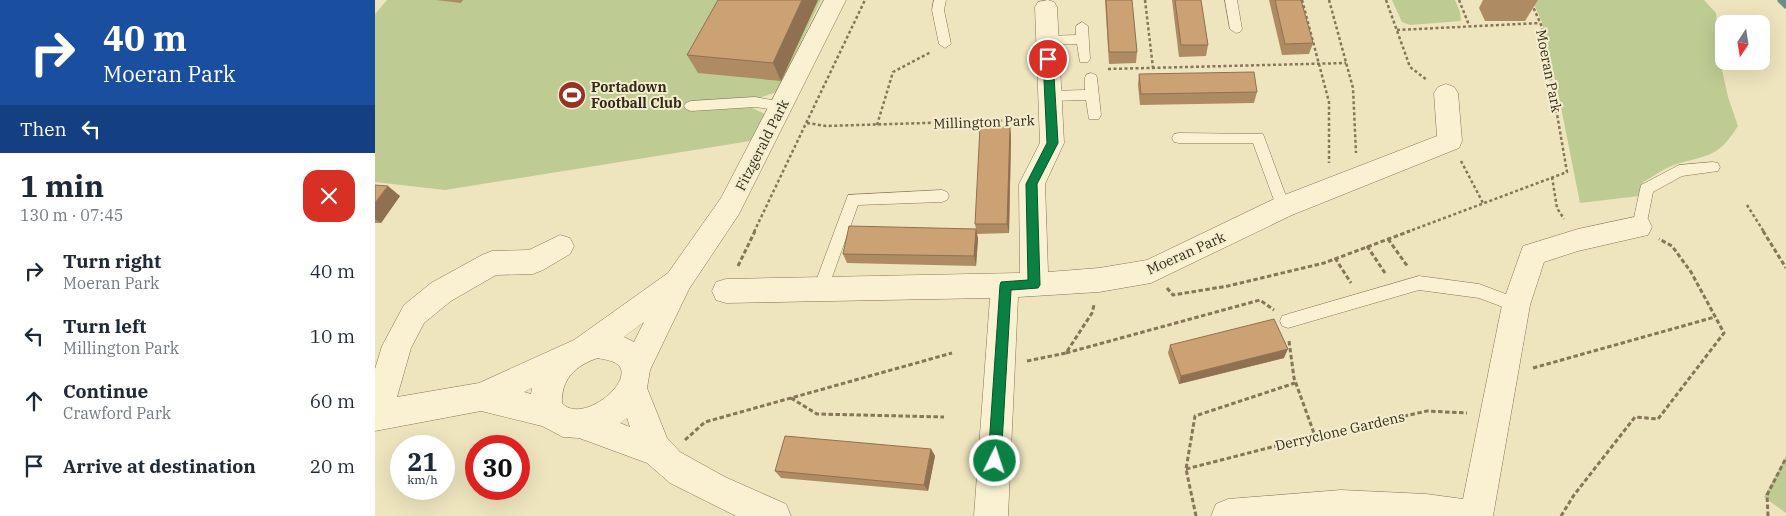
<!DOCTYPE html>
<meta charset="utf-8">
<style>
:root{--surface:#fff;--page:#f6f6f7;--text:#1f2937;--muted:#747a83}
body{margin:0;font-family:"IBM Plex Serif",serif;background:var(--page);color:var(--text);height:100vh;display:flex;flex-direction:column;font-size:19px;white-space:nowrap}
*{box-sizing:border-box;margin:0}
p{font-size:16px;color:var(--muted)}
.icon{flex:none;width:28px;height:28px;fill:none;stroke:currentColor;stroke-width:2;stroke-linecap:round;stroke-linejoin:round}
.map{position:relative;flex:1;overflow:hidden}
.side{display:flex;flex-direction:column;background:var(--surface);width:375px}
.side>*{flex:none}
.hud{background:#1a4fa0;color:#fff;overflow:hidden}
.needle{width:32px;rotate:192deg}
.tools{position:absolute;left:1340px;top:15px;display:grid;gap:10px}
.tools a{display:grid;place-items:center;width:55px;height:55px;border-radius:10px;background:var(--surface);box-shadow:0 5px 20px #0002;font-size:25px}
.speed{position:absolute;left:15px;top:435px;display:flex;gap:10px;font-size:25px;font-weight:700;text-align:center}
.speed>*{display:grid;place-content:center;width:65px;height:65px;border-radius:50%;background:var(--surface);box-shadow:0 5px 20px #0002;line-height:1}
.speed small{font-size:12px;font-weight:400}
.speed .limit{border:8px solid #d22;background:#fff;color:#111}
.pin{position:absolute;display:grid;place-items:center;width:42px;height:42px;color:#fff;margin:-21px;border:2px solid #fff;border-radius:50%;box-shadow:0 1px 5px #0007}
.me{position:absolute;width:55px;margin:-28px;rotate:4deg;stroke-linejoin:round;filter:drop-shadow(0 0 4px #0008)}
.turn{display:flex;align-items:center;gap:18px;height:105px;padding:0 20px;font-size:22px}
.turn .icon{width:65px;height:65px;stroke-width:2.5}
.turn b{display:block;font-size:35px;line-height:42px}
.then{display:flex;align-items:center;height:48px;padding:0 20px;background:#0003;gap:10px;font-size:19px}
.round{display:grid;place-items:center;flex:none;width:52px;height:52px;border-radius:15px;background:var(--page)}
.headline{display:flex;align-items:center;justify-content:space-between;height:85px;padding:0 20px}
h1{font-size:30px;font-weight:700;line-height:38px}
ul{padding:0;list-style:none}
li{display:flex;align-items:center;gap:15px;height:65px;padding:0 20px}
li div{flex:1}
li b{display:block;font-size:19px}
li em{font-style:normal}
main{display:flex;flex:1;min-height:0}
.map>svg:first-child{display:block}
</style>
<main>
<section class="side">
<div class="hud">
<div class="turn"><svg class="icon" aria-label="right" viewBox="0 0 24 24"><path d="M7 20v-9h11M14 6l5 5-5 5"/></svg><div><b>40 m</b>Moeran Park</div></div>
<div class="then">Then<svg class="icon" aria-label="left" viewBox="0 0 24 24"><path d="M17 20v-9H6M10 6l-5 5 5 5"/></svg></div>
</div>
<div class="headline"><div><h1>1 min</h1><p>130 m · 07:45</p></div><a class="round" style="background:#d93025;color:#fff"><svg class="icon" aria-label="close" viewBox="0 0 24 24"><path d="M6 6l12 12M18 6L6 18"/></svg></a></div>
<ul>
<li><svg class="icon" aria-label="right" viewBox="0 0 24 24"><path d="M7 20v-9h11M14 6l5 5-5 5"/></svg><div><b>Turn right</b><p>Moeran Park</p></div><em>40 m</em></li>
<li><svg class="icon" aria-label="left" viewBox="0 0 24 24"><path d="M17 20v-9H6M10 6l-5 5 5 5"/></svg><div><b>Turn left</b><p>Millington Park</p></div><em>10 m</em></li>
<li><svg class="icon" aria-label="ahead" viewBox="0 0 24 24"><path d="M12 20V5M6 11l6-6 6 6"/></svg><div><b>Continue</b><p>Crawford Park</p></div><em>60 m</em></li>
<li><svg class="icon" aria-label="arrive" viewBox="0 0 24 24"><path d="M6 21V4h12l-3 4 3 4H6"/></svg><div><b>Arrive at destination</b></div><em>20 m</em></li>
</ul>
</section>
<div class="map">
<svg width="1411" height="516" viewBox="0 0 1411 516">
<rect width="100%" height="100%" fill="#eee5be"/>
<g fill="#becb93">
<polygon points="12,0 446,0 402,92 384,98 377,108 390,114 375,141 70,190 0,182 0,14"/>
<polygon points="1017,0 1080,0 1085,12 1086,21 1035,25 1027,22"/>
<path d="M1157 0H1329L1341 13 1347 70 1353 97 1363 126C1342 159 1333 154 1299 165 1289 168 1278 177 1268 182L1264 196 1205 203 1185 102 1167 22Z"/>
<polygon points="1411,456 1411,513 1389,497"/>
</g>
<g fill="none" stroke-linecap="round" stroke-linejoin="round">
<polyline stroke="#698d88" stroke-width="7" points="1406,0 1411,5"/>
<defs>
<g id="lane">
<polygon points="559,0 571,0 569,10 576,44 570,48 564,44 557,10"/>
<polygon points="850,0 862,0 867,29 865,32 861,33 855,29"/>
<polygon points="707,22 713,26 715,59 713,62 705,62 702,44 672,44 666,40 672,36 701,35 701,26"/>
<polygon points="716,73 721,75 722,78 726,115 724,119 714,119 711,100 675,101 670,99 668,96 670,93 675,91 710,90 710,78 711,75"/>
<polygon points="380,97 413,103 415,106 413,109 408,111 380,107 316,111 311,109 309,106 311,103 316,101"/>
<polygon points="804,133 888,134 915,207 913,211 908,213 903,211 878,143 804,143 799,142 797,138 799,134"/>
<polygon points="1338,162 1343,163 1345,167 1343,171 1307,176 1278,192 1271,227 1269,231 1264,233 1259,231 1257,227 1266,185 1304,165"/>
<polygon points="567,190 572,192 574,196 572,200 567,202 483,205 451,294 446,296 441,294 438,289 473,195"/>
<polygon points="1044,276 1104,284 1147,300 1149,305 1147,310 1141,312 1104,298 1044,290 913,328 907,326 905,321 907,316 913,314"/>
</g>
<g id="street">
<path d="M449 0H471L364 214 314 289 275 370 272 388 292 438 305 452 350 477 411 504 416 516H361L295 483 272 463 204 438 188 437 167 426 106 411 0 431V369L7 346 29 305 56 283 107 255 117 251 154 250 185 235 195 238 199 246 195 254 168 270 158 274 121 275 76 301 49 323 36 348 22 397 104 383 199 340 293 273 346 198ZM269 322 259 342 249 337ZM223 358C230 360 240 360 245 367 256 386 205 424 187 403 186 379 201 365 223 358ZM157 388 156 394 149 392ZM252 418 255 427 245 423Z"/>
<polygon points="673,0 679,2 682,7 689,143 670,184 673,272 724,268 772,260 899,199 1062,136 1059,93 1063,87 1071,84 1079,87 1083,93 1087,141 1084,148 917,215 776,283 724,292 643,297 633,516 599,516 615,298 351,303 341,300 337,291 341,282 351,279 645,273 644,184 665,143 660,7 663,2"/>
<polygon points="1264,216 1273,219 1277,227 1273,235 1203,251 1169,262 1155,305 1118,516 836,516 841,504 853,499 966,490 1051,494 1088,499 1127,305 1148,246 1203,229"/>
</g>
</defs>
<use href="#lane" stroke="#867557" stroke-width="1"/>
<use href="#street" stroke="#867557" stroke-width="1"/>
<g stroke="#867557" stroke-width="2.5" stroke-dasharray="3 2.5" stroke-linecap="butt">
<polyline points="770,0 778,68"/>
<polyline points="927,0 954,102 954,163"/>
<polyline points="954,0 978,88 981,153"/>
<polyline points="1011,0 1035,67 1052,80"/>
<polyline points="1084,0 1094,25"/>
<polyline points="1022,30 1165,23"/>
<polyline points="733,69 971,63"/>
<polyline points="432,123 451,126 650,120"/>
<polyline points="502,125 518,72 556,52"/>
<polyline points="1086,161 1108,203"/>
<polyline points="1177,177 1182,208 1189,219"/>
<polyline points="1372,205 1389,232"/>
<polyline points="379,232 490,0"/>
<polyline points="1032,232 1192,172 1167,27 1155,0"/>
</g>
<g stroke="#867557" stroke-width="3" stroke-dasharray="4.5 2.5" stroke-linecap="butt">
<polyline points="1388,231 1411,268"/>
<polyline points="1013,239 1033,267"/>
<polyline points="992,246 1010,273"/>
<polyline points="960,258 976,283"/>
<polyline points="363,266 380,231"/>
<polyline points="792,288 798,295 853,286 949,263 1035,231"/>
<polyline points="914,341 919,378 940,436"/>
<polyline points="691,353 885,300 899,310"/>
<polyline points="652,361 691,353 717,313 719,305"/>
<polyline points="1158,368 1340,317"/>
<polyline points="416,398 442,414 569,417"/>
<polyline points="310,440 330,422 577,353"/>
<polyline points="811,469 940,436 1052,411 1092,413"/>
<polyline points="821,516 811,469 820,416 920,383"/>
<polyline points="1186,516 1199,495 1260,417 1283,419 1349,333 1316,272 1297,246 1284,239"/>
<polyline points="1393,516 1392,495 1411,458"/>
</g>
<use href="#lane" fill="#f9f1d1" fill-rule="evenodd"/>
<use href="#street" fill="#f9f1d1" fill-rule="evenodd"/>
</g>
<g fill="#af8b64">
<polygon points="61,0 88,0 86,3"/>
<polygon points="443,0 406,81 323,73 312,55"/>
<polygon points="730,0 757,0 762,52 761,63 734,64"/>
<polygon points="797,0 826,0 833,45 831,56 804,57"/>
<polygon points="894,0 926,0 938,43 934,54 907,55"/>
<polygon points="1108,0 1163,0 1150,21 1110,21 1104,8"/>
<polygon points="764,74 882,92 879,103 765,105 763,85"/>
<polygon points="635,127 636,138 634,233 602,234 603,239 601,266 472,263 468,254 601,229 600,224"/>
<polygon points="0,185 25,196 6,223 0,223"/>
<polygon points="795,345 909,358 804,384 793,353"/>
<polygon points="556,449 560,456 553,491 406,478 400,471"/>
</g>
<g fill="#8f7151">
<polygon points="427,0 443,0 406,81 398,63"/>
<polygon points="635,127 636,138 634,233 632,224"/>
<polygon points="13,186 25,196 6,223 0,219 0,203"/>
<polygon points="601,229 603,239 601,266 599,256"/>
<polygon points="913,349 909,358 804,384 806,376"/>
<polygon points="556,449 560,456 553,491 549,485"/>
</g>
<g fill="#cca274" stroke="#8f7151">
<polygon points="343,0 427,0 398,63 312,55"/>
<polygon points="731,0 757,0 762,52 734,52"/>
<polygon points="800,0 826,0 833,45 806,45"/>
<polygon points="900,0 926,0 938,43 910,44"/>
<polygon points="879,72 882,92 766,94 764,74"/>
<polygon points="605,127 635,127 632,224 600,224"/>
<polygon points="0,185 13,186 0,203"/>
<polygon points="474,226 601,229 599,256 468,254"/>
<polygon points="899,319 913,349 806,376 795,345"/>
<polygon points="410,436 556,449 549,485 400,471"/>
</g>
<polygon fill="#0b8043" stroke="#07532c" points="673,56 678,59 683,143 662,184 665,285 663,288 636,290 626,461 624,465 620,467 615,465 613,461 625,285 626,282 653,280 651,184 672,143 668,59"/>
<defs>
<symbol id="stadium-disc" viewBox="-11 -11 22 22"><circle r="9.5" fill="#953327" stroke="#f5eece"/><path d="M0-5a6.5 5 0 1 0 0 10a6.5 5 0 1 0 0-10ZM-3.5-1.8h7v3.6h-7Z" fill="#fff"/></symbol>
</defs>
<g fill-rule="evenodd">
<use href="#stadium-disc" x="181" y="79" width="32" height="32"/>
</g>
<g text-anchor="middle" stroke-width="4" stroke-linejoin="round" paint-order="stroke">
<g font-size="14" fill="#352b1c" stroke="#f5eece">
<text transform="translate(1174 71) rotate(79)" y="5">Moeran Park</text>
<text transform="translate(609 122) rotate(-2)" y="5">Millington Park</text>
<text transform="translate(387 145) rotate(-63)" y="5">Fitzgerald Park</text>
<text transform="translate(811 253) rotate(-24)" y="5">Moeran Park</text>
<text transform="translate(965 431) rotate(-13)" y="5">Derryclone Gardens</text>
</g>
<g font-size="14" font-weight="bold" fill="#352b1c" stroke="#f5eece" text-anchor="start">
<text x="216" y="92">Portadown<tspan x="216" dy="16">Football Club</tspan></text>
</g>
</g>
</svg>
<div class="tools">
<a><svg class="needle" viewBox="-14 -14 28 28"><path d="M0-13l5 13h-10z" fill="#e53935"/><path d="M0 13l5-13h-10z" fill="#747a83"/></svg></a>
</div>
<div class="speed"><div>21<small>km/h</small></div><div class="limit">30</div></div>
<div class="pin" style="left:673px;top:59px;background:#d93025"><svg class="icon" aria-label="arrive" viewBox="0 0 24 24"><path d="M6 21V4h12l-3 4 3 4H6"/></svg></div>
<svg class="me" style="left:620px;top:461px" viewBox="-20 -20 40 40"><circle r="17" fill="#0b8043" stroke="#fff" stroke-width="3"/><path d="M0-11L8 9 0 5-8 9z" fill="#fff"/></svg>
</div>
</main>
